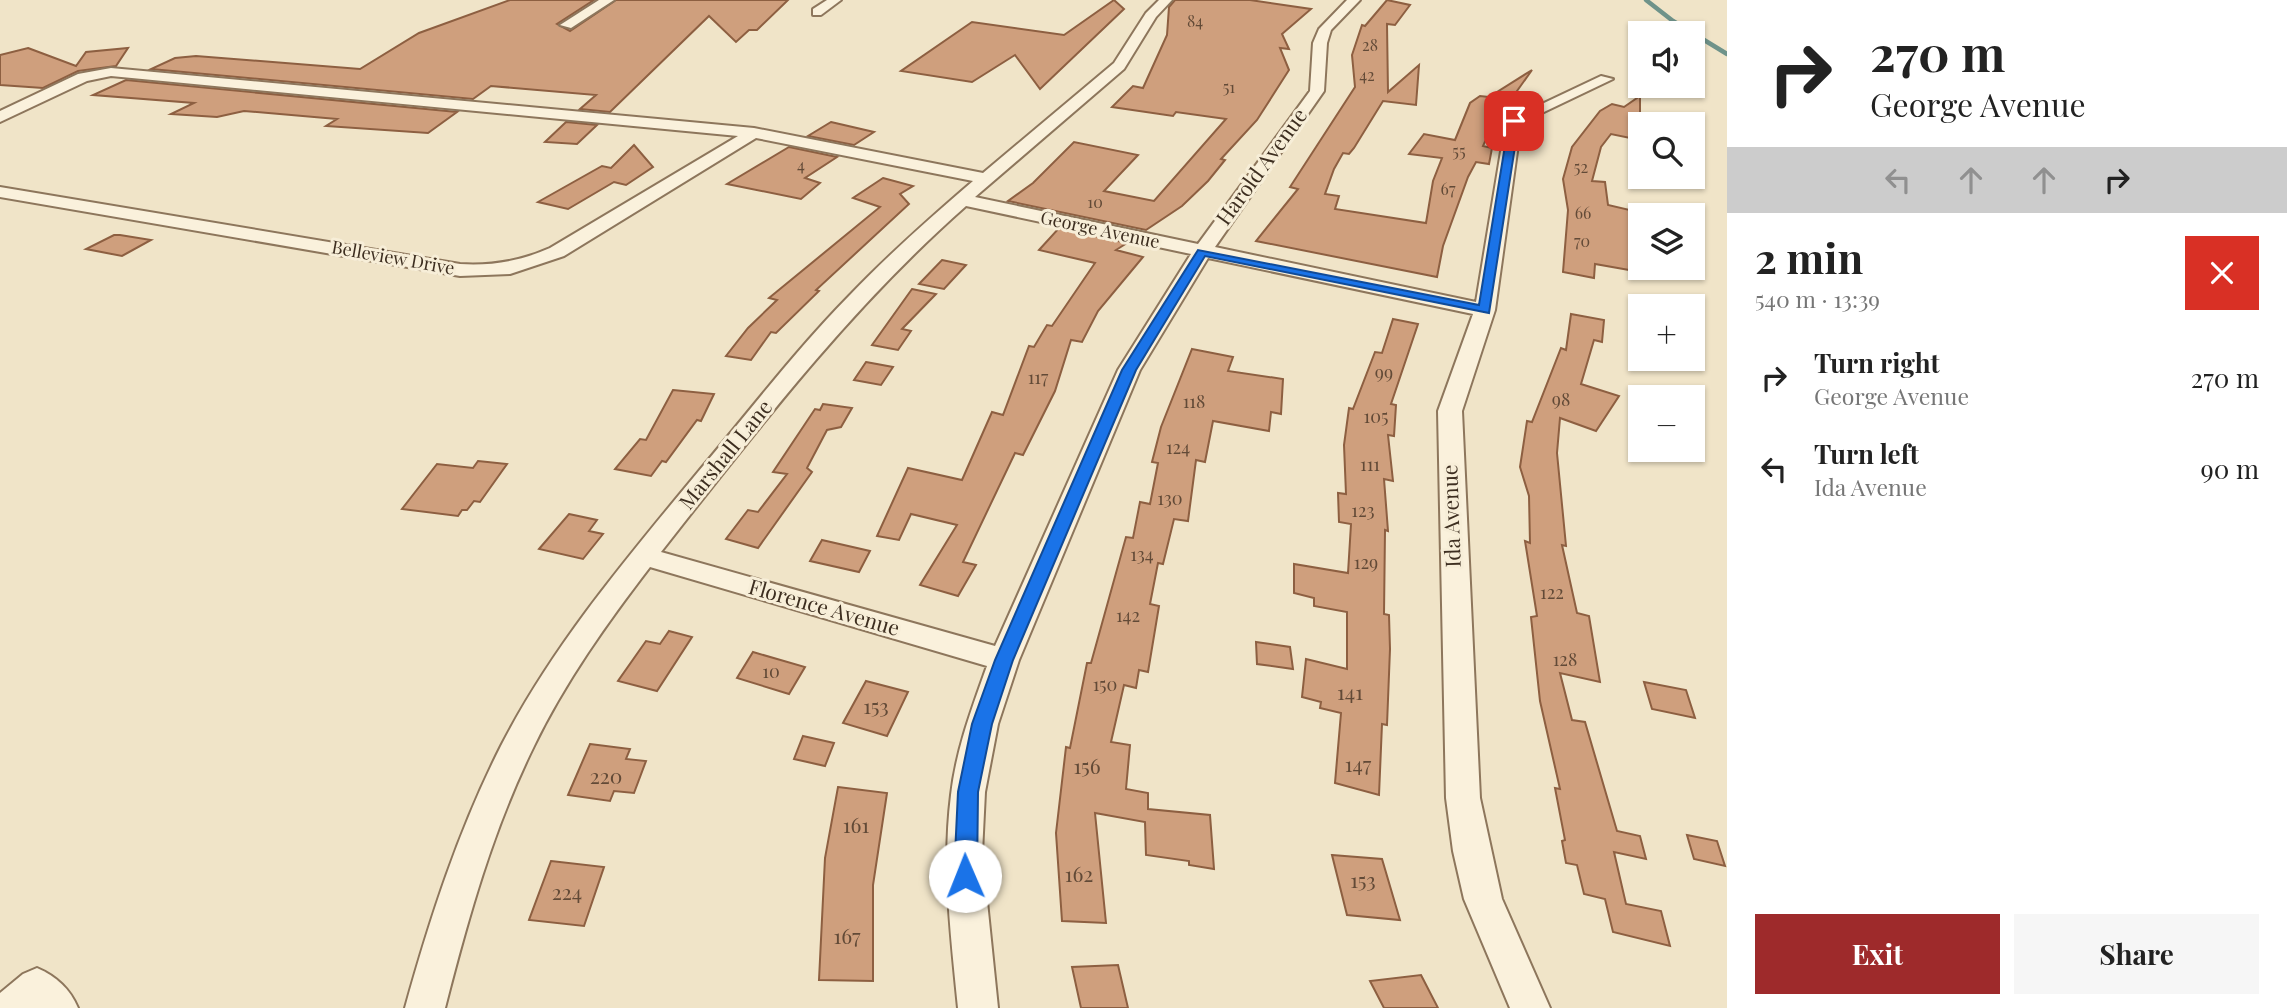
<!DOCTYPE html>
<meta charset="utf-8">
<style>
:root{--surface:#fff;--page:#f6f6f6;--text:#222;--muted:#767676;--accent:#9e2a2b}
body{margin:0;font-family:"Playfair Display",serif;background:var(--page);color:var(--text);height:100vh;display:flex;flex-direction:column;font-size:26px;white-space:nowrap}
*{box-sizing:border-box;margin:0}
p{font-size:23px;color:var(--muted)}
.icon{flex:none;width:38px;height:38px;fill:none;stroke:currentColor;stroke-width:2;stroke-linecap:round;stroke-linejoin:round}
.map{position:relative;flex:1;overflow:hidden}
.panel{display:flex;flex-direction:column;background:var(--surface);width:560px}
.panel>*{flex:none}
.top-card{background:#fff;color:var(--text);overflow:hidden}
.controls{position:absolute;left:1628px;top:21px;display:grid;gap:14px}
.controls a{display:grid;place-items:center;width:77px;height:77px;border-radius:0px;background:var(--surface);box-shadow:0 2px 5px #0004;font-size:35px}
.pin{position:absolute;display:grid;place-items:center;width:60px;height:60px;color:#fff;margin:-30px;border-radius:14px;box-shadow:0 4px 10px #0006}
.me{position:absolute;width:77px;margin:-38px;rotate:359deg;stroke-linejoin:round;filter:drop-shadow(0 0 5px #0008)}
.turn{display:flex;align-items:center;gap:24px;height:147px;padding:0 28px;font-size:32px}
.turn .icon{width:91px;height:91px;stroke-width:2.5}
.turn b{display:block;font-size:49px;line-height:60px}
.lanes{display:flex;align-items:center;height:66px;padding:0 28px;background:#0003;justify-content:center;gap:35px;direction:ltr}
.lanes .off{opacity:.35}
.round{display:grid;place-items:center;flex:none;width:74px;height:74px;border-radius:0px;background:var(--page)}
.headline{display:flex;align-items:center;justify-content:space-between;height:119px;padding:0 28px}
h1{font-size:42px;font-weight:700;line-height:52px}
.cta{display:flex;gap:14px;margin-top:auto;padding:14px 28px}
.cta a{flex:1;height:80px;border-radius:0px;background:var(--accent);color:#fff;font-size:28px;font-weight:700;line-height:80px;text-align:center}
.cta a+a{background:var(--page);color:var(--text)}
ul{padding:0;list-style:none}
li{display:flex;align-items:center;gap:21px;height:91px;padding:0 28px}
li div{flex:1}
li b{display:block;font-size:26px}
li em{font-style:normal}
main{display:flex;flex:1;min-height:0}
.map>svg:first-child{display:block}
</style>
<main>
<div class="map">
<svg width="1727" height="1008" viewBox="0 0 1727 1008">
<rect width="100%" height="100%" fill="#f0e4c8"/>
<g fill="none" stroke-linecap="round" stroke-linejoin="round">
<polyline stroke="#6f938a" stroke-width="4.5" points="1646,0 1673,21 1727,54"/>
</g>
<g fill="#cf9f7d" stroke="#8d5f41" stroke-width="2">
<polygon points="510,0 594,0 557,24 570,31 616,0 788,0 757,30 749,30 736,42 709,16 610,112 580,109 596,95 491,86 473,99 151,69 175,58 196,56 360,69 419,33"/>
<polygon points="1114,0 1124,9 1040,89 1015,55 972,82 901,71 972,22 1064,35"/>
<polygon points="1175,0 1250,0 1311,9 1282,34 1289,49 1280,48 1289,70 1257,120 1221,159 1225,160 1208,181 1182,206 1146,230 1008,201 1033,183 1074,142 1138,155 1104,191 1154,201 1226,119 1176,112 1173,116 1112,107 1133,86 1143,88 1167,35 1169,7"/>
<polygon points="1387,0 1410,5 1395,25 1387,24 1388,92 1419,65 1416,105 1383,101 1354,148 1349,154 1343,153 1334,169 1325,194 1339,196 1335,209 1426,223 1433,181 1442,158 1409,154 1424,134 1455,140 1470,103 1480,96 1489,97 1532,70 1492,126 1483,146 1492,148 1489,164 1476,162 1468,177 1443,246 1437,277 1256,241 1298,189 1290,187 1355,87 1352,55 1362,25 1365,26"/>
<polygon points="28,48 76,66 86,52 128,48 116,66 78,71 43,88 0,85 0,55"/>
<polygon points="126,80 457,112 428,133 326,126 337,119 244,111 217,117 171,114 194,103 93,95"/>
<polygon points="1640,96 1640,140 1611,134 1601,147 1592,181 1605,182 1608,205 1634,211 1640,240 1640,268 1645,268 1646,273 1595,264 1594,278 1563,272 1568,210 1563,179 1572,147 1600,111 1612,104 1624,107"/>
<polygon points="566,122 597,125 577,144 545,142"/>
<polygon points="831,122 874,132 854,145 808,136"/>
<polygon points="634,145 653,167 626,185 614,182 568,209 538,202 602,166 611,168"/>
<polygon points="789,147 837,157 805,178 820,183 801,199 727,184"/>
<polygon points="883,178 913,186 900,194 909,204 816,290 819,291 776,333 771,332 751,360 726,356 748,328 777,300 769,298 880,207 853,198"/>
<polygon points="1059,228 1127,243 1116,250 1143,257 1098,311 1082,342 1071,340 1055,391 1023,455 1015,453 963,562 976,565 958,596 920,585 957,525 911,514 899,540 877,536 908,468 962,480 992,412 1003,415 1029,346 1034,347 1047,325 1052,326 1095,263 1039,250"/>
<polygon points="114,235 120,235 151,240 122,256 86,249"/>
<polygon points="942,260 966,265 944,289 919,284"/>
<polygon points="912,289 936,294 902,329 911,331 898,350 872,345"/>
<polygon points="1571,314 1604,320 1602,342 1594,340 1581,384 1619,396 1596,431 1560,418 1557,453 1566,546 1562,545 1577,613 1589,616 1600,682 1560,673 1572,720 1585,722 1617,831 1640,836 1646,859 1614,852 1626,904 1661,911 1670,946 1613,932 1605,899 1584,894 1577,865 1566,863 1562,841 1565,840 1555,788 1560,789 1540,701 1531,617 1537,616 1525,541 1530,543 1529,496 1520,467 1527,421 1532,422 1561,348 1566,350"/>
<polygon points="1393,319 1418,324 1391,404 1396,405 1394,436 1388,435 1393,481 1384,479 1388,531 1385,530 1384,614 1389,615 1390,649 1387,725 1382,724 1379,795 1335,783 1341,713 1320,708 1321,702 1302,697 1306,659 1347,669 1347,612 1314,606 1314,598 1294,593 1294,564 1348,573 1351,524 1339,522 1338,493 1346,494 1344,445 1349,408 1353,409 1375,352 1382,353"/>
<polygon points="1192,349 1233,357 1228,371 1283,379 1281,414 1271,412 1269,431 1213,421 1205,462 1196,460 1188,521 1174,519 1163,564 1158,563 1150,604 1159,606 1148,672 1139,670 1136,688 1124,685 1111,742 1130,745 1126,789 1148,793 1148,809 1210,815 1214,869 1189,865 1189,861 1146,855 1145,822 1095,813 1106,923 1062,921 1056,833 1066,747 1070,748 1087,663 1091,663 1126,537 1133,538 1140,502 1150,504 1158,463 1152,462 1161,427"/>
<polygon points="866,362 893,367 881,385 854,380"/>
<polygon points="673,390 714,394 701,421 697,420 666,462 662,461 651,476 615,469 640,439 646,440"/>
<polygon points="823,404 852,408 841,427 827,430 807,468 812,472 758,548 726,539 748,510 758,512 787,474 773,472 815,409 820,410"/>
<polygon points="478,461 507,464 480,502 474,501 467,510 462,510 458,516 402,509 437,464 473,468"/>
<polygon points="569,514 597,520 589,531 603,534 583,559 539,549"/>
<polygon points="822,540 870,551 859,572 810,561"/>
<polygon points="669,631 692,637 657,691 618,681 646,641 660,644"/>
<polygon points="1256,642 1290,647 1293,669 1257,664"/>
<polygon points="753,652 805,667 789,694 737,678"/>
<polygon points="866,681 908,692 887,736 843,723"/>
<polygon points="1644,682 1686,690 1695,718 1652,709"/>
<polygon points="803,736 834,743 825,766 794,759"/>
<polygon points="590,744 630,749 626,759 646,761 634,793 614,791 610,801 568,795"/>
<polygon points="838,787 887,793 873,885 873,981 819,980 825,858"/>
<polygon points="1687,835 1717,841 1725,866 1694,859"/>
<polygon points="1332,855 1382,859 1400,920 1347,915"/>
<polygon points="551,861 604,867 584,926 529,920"/>
<polygon points="1118,965 1128,1008 1081,1008 1072,967"/>
<polygon points="1421,975 1438,1008 1384,1008 1370,981"/>
</g>
<g fill="none" stroke-linecap="round" stroke-linejoin="round">
<defs>
<g id="minor">
<polygon points="599,0 614,0 571,28 560,25"/>
<polygon points="827,0 841,0 821,15 813,15 813,9"/>
<path d="M1159 0H1172L1156 17 1124 69 975 197 1198 244 1310 91 1313 43 1319 29 1347 0H1360L1331 30 1327 43 1324 91 1215 247 1476 302 1506 121 1601 76 1613 79 1521 123 1495 310 1462 411 1480 798 1502 899 1550 1008H1510L1464 899 1453 851 1446 798 1438 411 1473 314 1208 258 1140 370 1019 660 998 724 985 792 982 853 998 1008H958C951 937 942 866 951 795 956 750 972 708 987 666L650 567C607 623 565 682 534 746 493 829 468 918 445 1008H405C430 918 459 829 501 746 553 645 626 559 698 472 748 413 795 351 849 296 888 255 930 218 973 181L756 138 564 256 510 274 460 276 0 197V187L460 264C492 266 521 261 550 248L738 136 111 76 87 81 0 122V111L78 74 111 68 754 128 983 173 1114 63 1146 13ZM966 206 1191 254 1118 370 995 646 661 552C756 431 850 308 966 206Z"/>
<path d="M37 968C56 976 70 989 78 1008H0V993L23 974Z"/>
</g>
</defs>
<use href="#minor" stroke="#8d765c" stroke-width="4"/>
<use href="#minor" fill="#faf1dc" fill-rule="evenodd"/>
</g>
<polygon fill="#1a73e8" stroke="#114b97" stroke-width="2" points="1514,118 1519,121 1489,313 1205,256 1136,370 1013,660 992,724 978,792 977,876 973,883 965,885 958,883 954,876 958,792 972,724 995,660 1122,370 1198,250 1479,305 1509,121"/>
<g text-anchor="middle" stroke-width="6" stroke-linejoin="round" paint-order="stroke">
<g font-size="16" fill="#624a37">
<text x="1195" y="27">84</text>
<text x="1370" y="51">28</text>
<text x="1367" y="81">42</text>
<text x="1229" y="93">51</text>
<text x="1459" y="157">55</text>
<text x="801" y="171">4</text>
<text x="1581" y="173">52</text>
<text x="1448" y="195">67</text>
<text x="1095" y="208">10</text>
<text x="1583" y="219">66</text>
<text x="1582" y="247">70</text>
</g>
<g font-size="18" fill="#3d2e20" stroke="#f7eed8">
<text transform="translate(1100 230) rotate(12)" y="6">George Avenue</text>
<text transform="translate(393 258) rotate(10)" y="6">Belleview Drive</text>
</g>
<g font-size="18" fill="#624a37">
<text x="1384" y="379">99</text>
<text x="1038" y="384">117</text>
<text x="1561" y="406">98</text>
<text x="1194" y="408">118</text>
<text x="1376" y="423">105</text>
<text x="1178" y="454">124</text>
<text x="1370" y="471">111</text>
<text x="1170" y="505">130</text>
<text x="1363" y="517">123</text>
<text x="1142" y="561">134</text>
<text x="1366" y="569">129</text>
<text x="1552" y="599">122</text>
<text x="1128" y="622">142</text>
<text x="1565" y="666">128</text>
<text x="771" y="678">10</text>
<text x="1105" y="691">150</text>
</g>
<g font-size="21" fill="#3d2e20" stroke="#f7eed8">
<text transform="translate(1262 167) rotate(-54)" y="7">Harold Avenue</text>
<text transform="translate(726 455) rotate(-51)" y="7">Marshall Lane</text>
<text transform="translate(1452 516) rotate(-92)" y="7">Ida Avenue</text>
<text transform="translate(824 608) rotate(16)" y="7">Florence Avenue</text>
</g>
<g font-size="21" fill="#624a37">
<text x="1350" y="700">141</text>
<text x="876" y="714">153</text>
<text x="1358" y="772">147</text>
<text x="1087" y="774">156</text>
<text x="606" y="784">220</text>
<text x="856" y="833">161</text>
<text x="1079" y="882">162</text>
<text x="1363" y="888">153</text>
<text x="567" y="900">224</text>
<text x="847" y="944">167</text>
</g>
</g>
</svg>
<div class="controls">
<a><svg class="icon" aria-label="sound" viewBox="0 0 24 24"><path d="M4 9h4l5-4v14l-5-4H4zM17 9q2 3 0 6"/></svg></a>
<a><svg class="icon" aria-label="search" viewBox="0 0 24 24"><circle cx="10" cy="10" r="6"/><path d="M15 15l6 6"/></svg></a>
<a><svg class="icon" aria-label="layers" viewBox="0 0 24 24"><path d="M12 4l9 5-9 5-9-5zM3 14l9 5 9-5"/></svg></a>
<a>+</a>
<a>−</a>
</div>
<div class="pin" style="left:1514px;top:121px;background:#d93025"><svg class="icon" aria-label="arrive" viewBox="0 0 24 24"><path d="M6 21V4h12l-3 4 3 4H6"/></svg></div>
<svg class="me" style="left:965px;top:876px" viewBox="-20 -20 40 40"><circle r="19" fill="#fff"/><path d="M0-13L10 11 0 6-10 11z" fill="#1a73e8"/></svg>
</div>
<section class="panel">
<div class="top-card">
<div class="turn"><svg class="icon" aria-label="right" viewBox="0 0 24 24"><path d="M7 20v-9h11M14 6l5 5-5 5"/></svg><div><b>270 m</b>George Avenue</div></div>
<div class="lanes"><svg class="icon off" aria-label="left" viewBox="0 0 24 24"><path d="M17 20v-9H6M10 6l-5 5 5 5"/></svg><svg class="icon off" aria-label="ahead" viewBox="0 0 24 24"><path d="M12 20V5M6 11l6-6 6 6"/></svg><svg class="icon off" aria-label="ahead" viewBox="0 0 24 24"><path d="M12 20V5M6 11l6-6 6 6"/></svg><svg class="icon" aria-label="right" viewBox="0 0 24 24"><path d="M7 20v-9h11M14 6l5 5-5 5"/></svg></div>
</div>
<div class="headline"><div><h1>2 min</h1><p>540 m · 13:39</p></div><a class="round" style="background:#d93025;color:#fff"><svg class="icon" aria-label="close" viewBox="0 0 24 24"><path d="M6 6l12 12M18 6L6 18"/></svg></a></div>
<ul>
<li><svg class="icon" aria-label="right" viewBox="0 0 24 24"><path d="M7 20v-9h11M14 6l5 5-5 5"/></svg><div><b>Turn right</b><p>George Avenue</p></div><em>270 m</em></li>
<li><svg class="icon" aria-label="left" viewBox="0 0 24 24"><path d="M17 20v-9H6M10 6l-5 5 5 5"/></svg><div><b>Turn left</b><p>Ida Avenue</p></div><em>90 m</em></li>
</ul>
<div class="cta"><a>Exit</a><a>Share</a></div>
</section>
</main>
